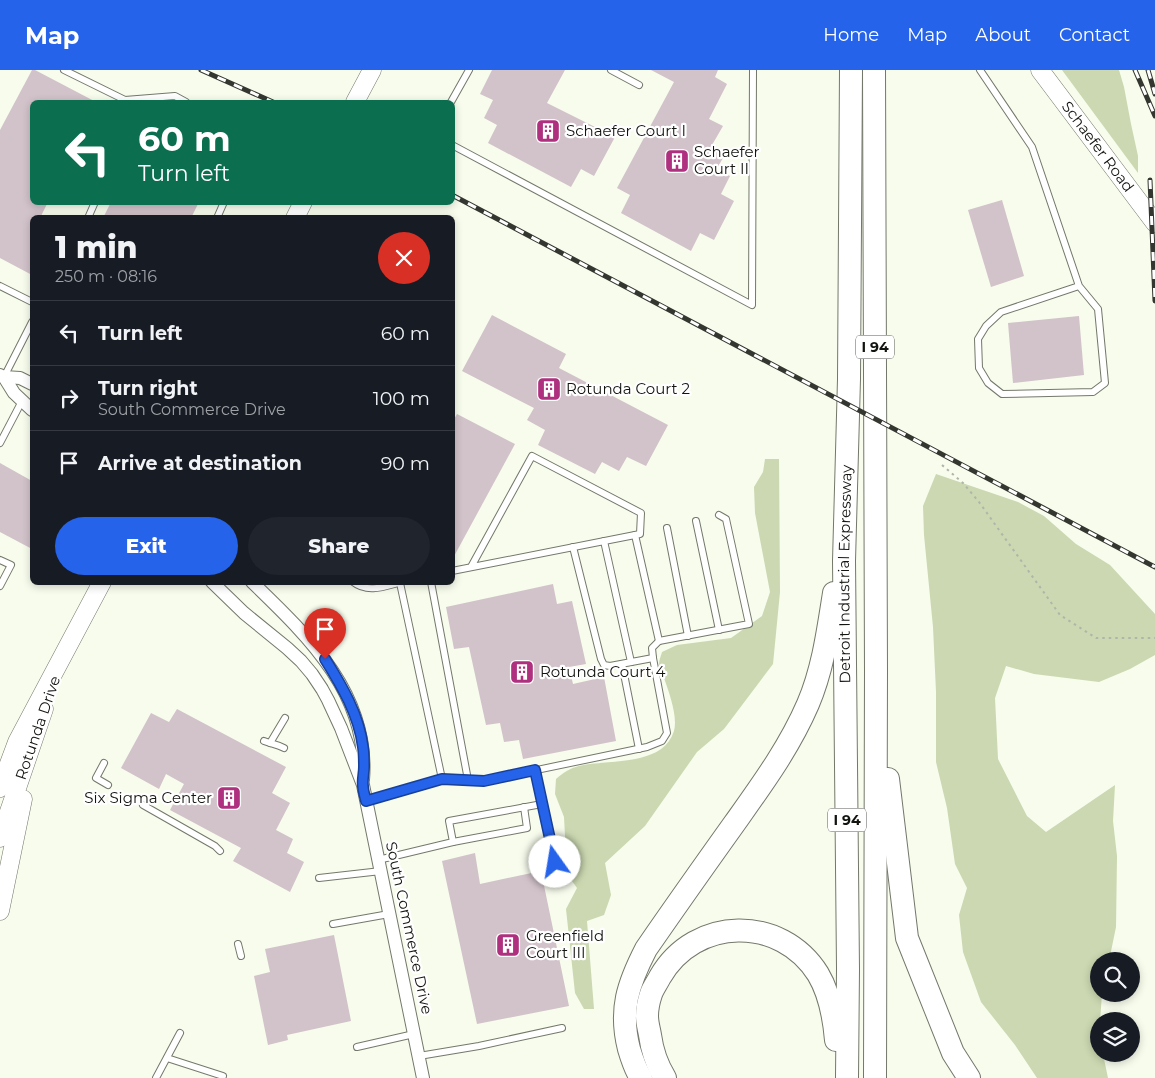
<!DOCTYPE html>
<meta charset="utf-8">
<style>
:root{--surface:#171b24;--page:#20242c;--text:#f1f3f6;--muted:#9ea1a6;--line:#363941;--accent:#2563eb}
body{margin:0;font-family:Montserrat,sans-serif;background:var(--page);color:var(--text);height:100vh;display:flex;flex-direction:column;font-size:19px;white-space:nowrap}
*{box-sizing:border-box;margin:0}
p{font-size:16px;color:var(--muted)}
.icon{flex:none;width:28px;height:28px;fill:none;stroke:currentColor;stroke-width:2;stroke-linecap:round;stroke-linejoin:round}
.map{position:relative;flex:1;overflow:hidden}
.sheet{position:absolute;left:30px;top:145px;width:425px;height:370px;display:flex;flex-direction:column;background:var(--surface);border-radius:8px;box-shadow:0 2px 8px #0003}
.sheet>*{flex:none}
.hud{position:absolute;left:30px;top:30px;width:425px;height:105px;border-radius:8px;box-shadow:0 2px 8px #0003;background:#0b6e4f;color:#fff;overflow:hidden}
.buttons{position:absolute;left:1090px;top:882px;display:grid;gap:10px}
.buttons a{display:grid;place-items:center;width:50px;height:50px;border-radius:50%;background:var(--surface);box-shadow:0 2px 8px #0003;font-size:25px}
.pin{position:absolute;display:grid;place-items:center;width:42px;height:42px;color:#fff;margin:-51px -21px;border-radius:50% 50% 50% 0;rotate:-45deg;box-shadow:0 0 5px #0007}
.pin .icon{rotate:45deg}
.me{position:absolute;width:55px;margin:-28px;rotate:347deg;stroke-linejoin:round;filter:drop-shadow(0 0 4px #0008)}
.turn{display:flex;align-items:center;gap:18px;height:105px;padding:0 25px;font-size:22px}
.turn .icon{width:65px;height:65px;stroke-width:2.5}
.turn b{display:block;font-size:35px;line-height:42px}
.round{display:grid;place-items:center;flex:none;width:52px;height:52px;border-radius:26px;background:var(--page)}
.headline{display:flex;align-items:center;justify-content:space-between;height:85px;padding:0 25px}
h1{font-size:30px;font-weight:800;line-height:38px}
.cta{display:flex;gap:10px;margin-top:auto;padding:10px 25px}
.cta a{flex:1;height:58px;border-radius:30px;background:var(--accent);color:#fff;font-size:20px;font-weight:800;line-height:58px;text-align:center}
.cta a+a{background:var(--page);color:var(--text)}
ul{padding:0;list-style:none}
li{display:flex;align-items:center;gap:15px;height:65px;padding:0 25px;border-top:1px solid var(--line)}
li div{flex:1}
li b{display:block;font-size:19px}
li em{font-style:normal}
header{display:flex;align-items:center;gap:30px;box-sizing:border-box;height:70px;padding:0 25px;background:var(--accent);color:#fff}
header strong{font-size:24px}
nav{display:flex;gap:28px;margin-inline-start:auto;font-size:18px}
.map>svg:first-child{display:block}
</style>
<header>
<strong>Map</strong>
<nav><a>Home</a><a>Map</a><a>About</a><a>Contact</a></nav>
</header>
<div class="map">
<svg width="1155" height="1008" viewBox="0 0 1155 1008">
<rect width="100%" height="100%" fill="#f7fced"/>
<g fill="#cbd8b1">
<polygon points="1062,0 1119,0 1124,17 1131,54 1138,86 1138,103"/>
<path d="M765 389H779L780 522 773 594 724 659 697 682 645 756 605 793 611 825 604 845 587 851 594 939H584L575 923 566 839 577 818 567 804 564 747 555 724 556 709C563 703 570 698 579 696 608 689 663 697 674 661 678 647 669 622 664 608 663 604 660 598 659 594 659 590 661 586 662 582L677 575 731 568 762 546 770 522 755 443 754 417 763 402Z"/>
<polygon points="936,404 1018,432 1044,446 1076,474 1110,495 1155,544 1155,585 1130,599 1099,612 1034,604 1006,596 995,628 998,689 1027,746 1046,762 1115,715 1113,751 1117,786 1116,857 1109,891 1099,891 1099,924 1102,924 1100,951 1099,951 1099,984 1103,984 1108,1008 1037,1008 1015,975 981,932 963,882 959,845 967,818 955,794 947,738 936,692 936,622 933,557 924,465 923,436"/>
</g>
<g fill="#d2c2ca">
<polygon points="32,0 35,0 96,32 32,32 32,132 48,132 40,148 32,148 32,205 0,188 0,60"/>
<polygon points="492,0 565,0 547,33 615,67 594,106 581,99 571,117 488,73 497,55 484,48 493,30 480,24"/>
<polygon points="651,0 718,0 715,7 727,14 709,49 723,56 712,75 727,81 716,100 730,106 721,124 734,131 714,170 700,163 691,181 621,143 630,125 617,118 674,12"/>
<polygon points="1002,130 1024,206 991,217 968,140"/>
<polygon points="111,132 199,132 191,148 103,148"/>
<polygon points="492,245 566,284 559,298 668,355 646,396 627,387 619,401 602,392 595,404 538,375 545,360 527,350 534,338 462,301"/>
<polygon points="1079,246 1084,305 1013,313 1008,253"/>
<polygon points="457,344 515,374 452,490 452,353"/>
<polygon points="0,393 32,411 32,479 0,462"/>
<polygon points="553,514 557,534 572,531 586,594 569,597 573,614 604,607 616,671 523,689 519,670 504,672 500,653 486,655 469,577 454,579 446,537"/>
<polygon points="177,639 286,697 272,723 290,733 276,760 293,769 287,783 304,792 290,822 233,791 241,778 170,740 184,714 166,704 159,719 121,698 151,643 169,652"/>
<polygon points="475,783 480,814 541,801 569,936 477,954 442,791"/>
<polygon points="334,865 351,951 287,965 288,970 268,975 254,906 270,902 265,879"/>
</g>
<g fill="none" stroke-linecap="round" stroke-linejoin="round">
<defs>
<g id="lane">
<polyline points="64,0 125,30 175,26 186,32"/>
<polyline points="611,0 639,15"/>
<polyline points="980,0 1032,77 1079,216 1098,239 1105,313 1093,322 1002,324 988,313 979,298 978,269 986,256 1001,242 1079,216"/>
<polyline points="451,32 469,0"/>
<polyline points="452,75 752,235 753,0"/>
<polyline points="88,148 95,132"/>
<polyline points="217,148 224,132"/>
<polyline points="0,216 32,232"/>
<polyline points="4,307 32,252"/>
<polyline points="0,373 22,331"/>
<polyline points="696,451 719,560"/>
<polyline points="667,458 688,566"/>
<polyline points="635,465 659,571"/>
<polyline points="604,471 631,592"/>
<polyline points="573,477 601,589 604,595 610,596 653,588"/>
<polyline points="0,490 11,495 0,516"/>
<polyline points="452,501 640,464 641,443 532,386 471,497"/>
<path d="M353 512C368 524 386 516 402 512"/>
<polyline points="431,512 468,710"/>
<polyline points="622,594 639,679"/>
<path d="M264 671C272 674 277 674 284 678"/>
<polyline points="270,673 285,648"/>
<polyline points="104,693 96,708 108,715"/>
<polyline points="442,709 484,711 647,677 662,671 667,663 653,588 652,578 659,571 749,554 726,449 719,445"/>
<polyline points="366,731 442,709 400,513"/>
<polyline points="542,734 559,811"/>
<polyline points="143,735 215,776 220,781"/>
<polyline points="453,772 527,758 524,737"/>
<polyline points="378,790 453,772 449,751 542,734 535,700"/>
<polyline points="319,808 381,801"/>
<polyline points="333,854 389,844"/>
<polyline points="238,874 241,886"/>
<polyline points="357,977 414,964"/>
<polyline points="419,986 479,976 562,958"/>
<polyline points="167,988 223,1006"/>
<polyline points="156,1008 180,963"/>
</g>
<g id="street">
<polyline points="0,305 4,307 20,308 32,314"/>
<polyline points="4,307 14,323 32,340"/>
<polyline points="212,512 244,543 287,578 301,591 312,604 322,619 328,630 341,658 363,715 423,1008"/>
<path d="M252 512C309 567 370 625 363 710"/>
</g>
<g id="secondary">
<path id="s1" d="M1040 0 1155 153"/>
<polyline points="355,32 372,0"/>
<polyline points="295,148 303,132"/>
<polyline points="0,718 17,672 102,512"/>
<polyline points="0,768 44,639"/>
<polyline points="0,841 23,729"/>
</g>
<g id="highway">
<polyline points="874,0 876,600 875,1008"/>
<polyline points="888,709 907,868 953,983 969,1008"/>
<path d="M641 1008C635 999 632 989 629 979 619 940 628 914 646 879 675 837 704 796 734 754 761 716 789 678 808 634 823 599 828 561 834 523"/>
<path d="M665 1008C657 995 652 980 650 965 649 959 647 953 647 946 647 940 649 930 651 924 653 918 657 913 660 907 695 846 781 845 818 904 830 924 834 947 836 970"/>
<path id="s2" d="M847 1008 848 899 844 491 849 309 851 0"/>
</g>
</defs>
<use href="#lane" stroke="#73786b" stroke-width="8"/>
<use href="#street" stroke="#73786b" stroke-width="14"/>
<use href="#secondary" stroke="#73786b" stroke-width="19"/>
<use href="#highway" stroke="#73786b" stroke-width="24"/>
<polyline stroke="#b0b5a9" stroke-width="2" stroke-dasharray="2.5 4" stroke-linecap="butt" points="942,395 963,413 979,432 1060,545 1096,568 1155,568"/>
<use href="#lane" stroke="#fff" stroke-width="6"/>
<use href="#street" stroke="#fff" stroke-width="12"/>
<use href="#secondary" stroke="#fff" stroke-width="18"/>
<use href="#highway" stroke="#fff" stroke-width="22"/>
<defs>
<g id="rail">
<polyline points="201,0 273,32"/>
<polyline points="1135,0 1155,46"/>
<polyline points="1148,0 1155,24"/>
<polyline points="1150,110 1155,231"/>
<polyline points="452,125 1155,497"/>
</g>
</defs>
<use href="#rail" stroke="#343730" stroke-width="5"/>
<use href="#rail" stroke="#fff" stroke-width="3" stroke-dasharray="9" stroke-linecap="butt"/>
</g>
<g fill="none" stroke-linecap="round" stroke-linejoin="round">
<defs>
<path id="route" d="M325 589C342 616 359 645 363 677 364 684 364 690 364 697 364 703 362 710 363 716 363 721 365 726 366 731L442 709 484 711 535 700 555 792"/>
</defs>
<use href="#route" stroke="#184099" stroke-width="12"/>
<use href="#route" stroke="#2563eb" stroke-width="9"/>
</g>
<defs>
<symbol id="building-square" viewBox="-11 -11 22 22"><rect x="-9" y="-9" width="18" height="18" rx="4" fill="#ae307e" stroke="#fff"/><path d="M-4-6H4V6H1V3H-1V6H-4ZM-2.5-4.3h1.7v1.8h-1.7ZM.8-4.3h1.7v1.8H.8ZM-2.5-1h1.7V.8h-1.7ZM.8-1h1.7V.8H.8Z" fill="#fff"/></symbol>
</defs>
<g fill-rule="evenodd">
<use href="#building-square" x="534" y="47" width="28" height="28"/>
<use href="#building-square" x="663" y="77" width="28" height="28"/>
<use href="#building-square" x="535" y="305" width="28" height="28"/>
<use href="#building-square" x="508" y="588" width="28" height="28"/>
<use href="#building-square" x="215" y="714" width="28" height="28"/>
<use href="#building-square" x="494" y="861" width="28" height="28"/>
</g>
<g text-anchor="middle" stroke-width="4.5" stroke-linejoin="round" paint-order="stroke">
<g fill="#fff" stroke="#595a57" stroke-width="1">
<rect x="856" y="265.5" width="38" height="23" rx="4"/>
<rect x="828" y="738.5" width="38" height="23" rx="4"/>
</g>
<g font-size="14" font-weight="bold" fill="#12140f">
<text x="875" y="282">I 94</text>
<text x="847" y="755">I 94</text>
</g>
<g font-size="15" fill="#12140f" stroke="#fff" text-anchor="start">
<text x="566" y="66">Schaefer Court I</text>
<text x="694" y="87">Schaefer<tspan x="694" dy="17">Court II</tspan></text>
<text x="566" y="324">Rotunda Court 2</text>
<text x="540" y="607">Rotunda Court 4</text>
<text x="212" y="733" text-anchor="end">Six Sigma Center</text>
<text x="526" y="871">Greenfield<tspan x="526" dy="17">Court III</tspan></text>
</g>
<g font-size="15" fill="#12140f" stroke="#fff">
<text dy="5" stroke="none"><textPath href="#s1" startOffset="96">Schaefer Road</textPath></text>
<text dy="5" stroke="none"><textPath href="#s2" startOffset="504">Detroit Industrial Expressway</textPath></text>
<text transform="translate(38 658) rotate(-71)" y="5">Rotunda Drive</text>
<text transform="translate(409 858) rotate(78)" y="5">South Commerce Drive</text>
</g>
</g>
</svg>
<div class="buttons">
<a><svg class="icon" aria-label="search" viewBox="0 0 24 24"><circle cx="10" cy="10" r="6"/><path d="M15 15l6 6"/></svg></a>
<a><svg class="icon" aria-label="layers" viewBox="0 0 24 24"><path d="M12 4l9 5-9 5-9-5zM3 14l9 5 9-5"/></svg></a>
</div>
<div class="pin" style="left:325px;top:589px;background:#d93025"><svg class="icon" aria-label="arrive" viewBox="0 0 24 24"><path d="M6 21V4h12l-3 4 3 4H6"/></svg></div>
<svg class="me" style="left:555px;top:792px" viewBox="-20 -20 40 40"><circle r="19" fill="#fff"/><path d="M0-13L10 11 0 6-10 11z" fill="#2563eb"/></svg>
<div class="hud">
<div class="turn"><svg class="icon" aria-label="left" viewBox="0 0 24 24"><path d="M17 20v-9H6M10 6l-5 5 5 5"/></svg><div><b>60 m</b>Turn left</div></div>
</div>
<section class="sheet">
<div class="headline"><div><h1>1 min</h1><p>250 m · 08:16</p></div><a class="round" style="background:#d93025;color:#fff"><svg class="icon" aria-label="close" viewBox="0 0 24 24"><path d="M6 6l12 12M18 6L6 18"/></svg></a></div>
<ul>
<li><svg class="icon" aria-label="left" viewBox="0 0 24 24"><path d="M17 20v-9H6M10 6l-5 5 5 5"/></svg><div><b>Turn left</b></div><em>60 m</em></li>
<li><svg class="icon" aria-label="right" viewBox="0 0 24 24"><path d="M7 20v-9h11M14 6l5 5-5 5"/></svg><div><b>Turn right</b><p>South Commerce Drive</p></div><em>100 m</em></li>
<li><svg class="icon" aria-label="arrive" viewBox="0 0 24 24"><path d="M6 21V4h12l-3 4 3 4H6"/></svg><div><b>Arrive at destination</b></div><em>90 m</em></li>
</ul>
<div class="cta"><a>Exit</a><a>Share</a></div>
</section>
</div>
